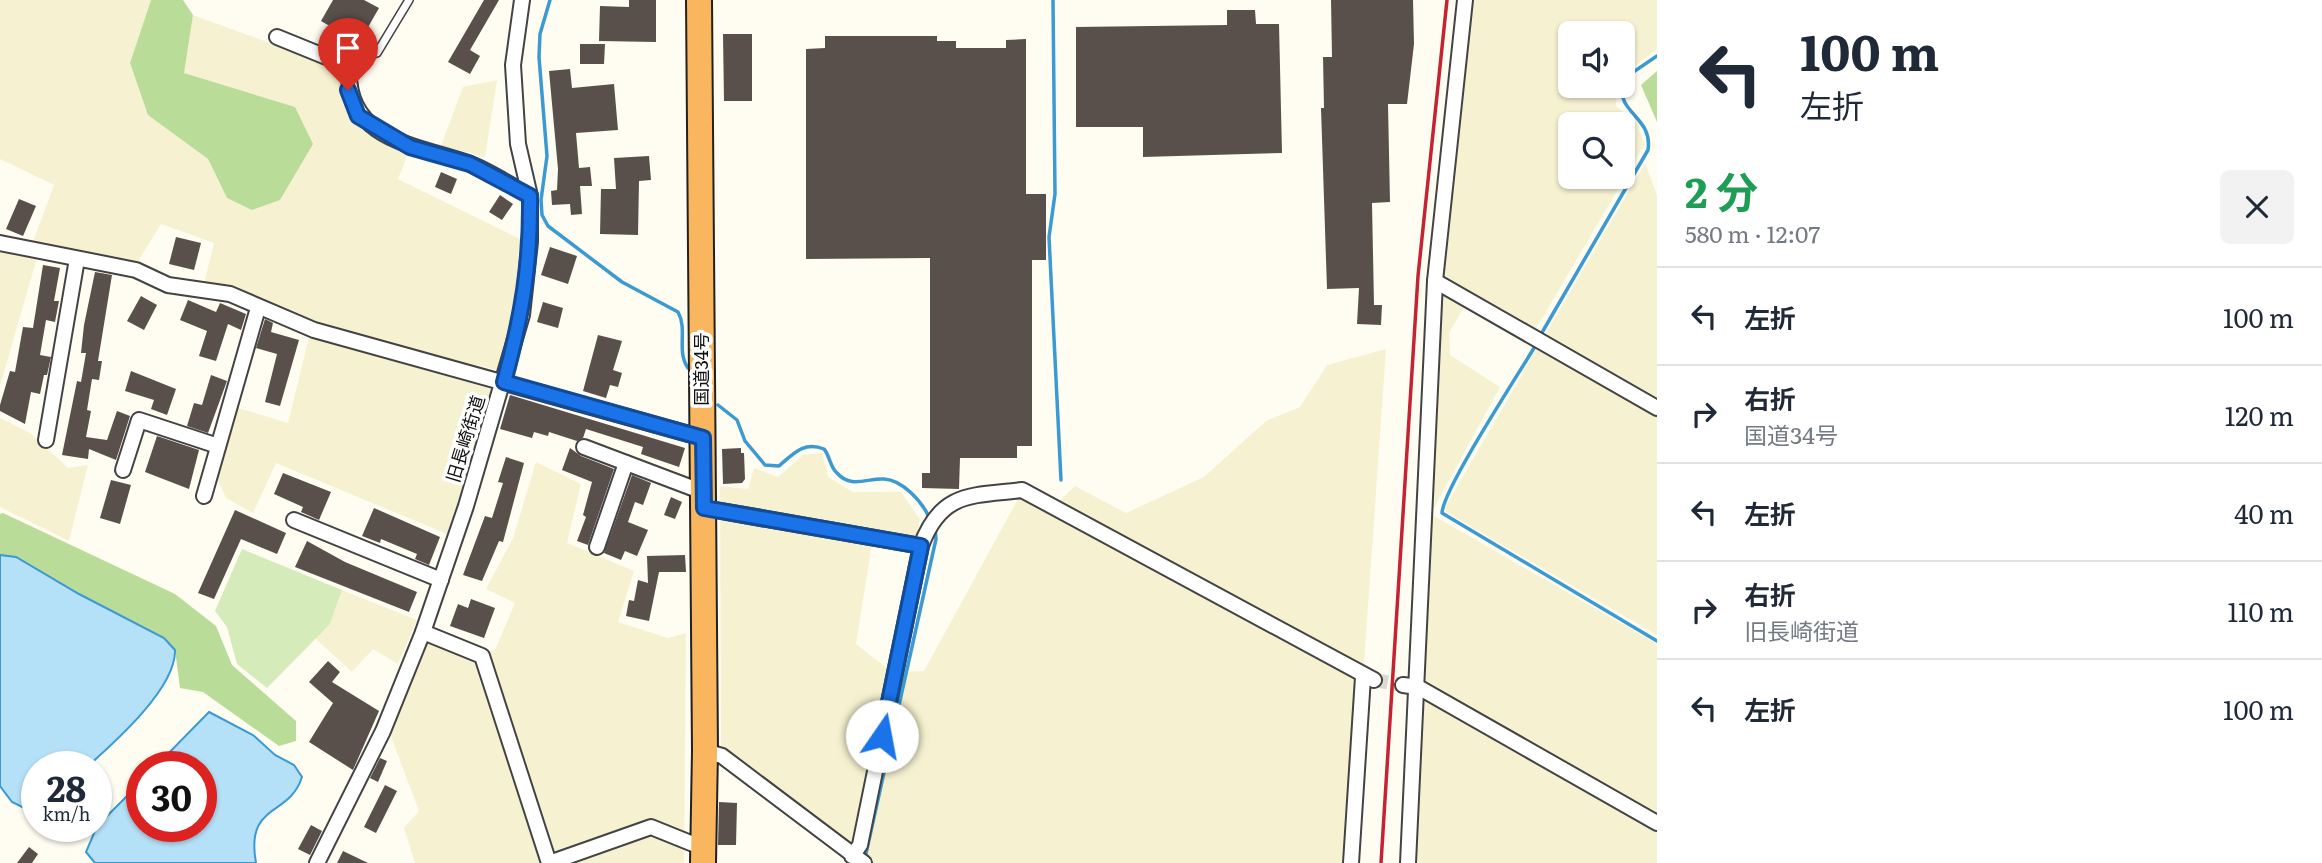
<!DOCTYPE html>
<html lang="ja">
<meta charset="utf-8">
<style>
:root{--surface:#fff;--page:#f2f2f3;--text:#1f2937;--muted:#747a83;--line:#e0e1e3}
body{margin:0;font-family:Literata,"Noto Sans JP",serif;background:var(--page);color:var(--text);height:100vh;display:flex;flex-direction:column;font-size:26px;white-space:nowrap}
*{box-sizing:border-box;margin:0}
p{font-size:23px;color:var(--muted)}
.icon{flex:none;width:38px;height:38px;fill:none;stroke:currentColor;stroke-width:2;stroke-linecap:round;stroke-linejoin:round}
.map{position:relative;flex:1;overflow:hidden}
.side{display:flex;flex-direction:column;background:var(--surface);width:665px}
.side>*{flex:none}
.guide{background:#fff;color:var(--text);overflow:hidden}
.buttons{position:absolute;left:1558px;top:21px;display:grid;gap:14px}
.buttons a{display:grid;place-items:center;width:77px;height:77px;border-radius:10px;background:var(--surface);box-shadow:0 2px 5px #0004;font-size:35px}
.speed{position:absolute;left:21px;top:751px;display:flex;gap:14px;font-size:35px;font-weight:700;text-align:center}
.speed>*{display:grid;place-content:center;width:91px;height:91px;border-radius:50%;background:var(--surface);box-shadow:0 2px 5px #0004;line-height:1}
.speed small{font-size:18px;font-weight:400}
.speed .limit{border:10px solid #d22;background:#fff;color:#111}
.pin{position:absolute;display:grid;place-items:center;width:60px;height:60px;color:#fff;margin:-72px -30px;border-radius:50% 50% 50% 0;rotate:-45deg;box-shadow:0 0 7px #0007}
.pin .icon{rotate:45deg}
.me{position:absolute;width:77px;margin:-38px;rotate:12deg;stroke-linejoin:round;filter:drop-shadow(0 0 5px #0008)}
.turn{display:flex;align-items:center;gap:24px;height:147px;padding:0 28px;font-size:32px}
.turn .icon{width:91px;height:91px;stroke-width:2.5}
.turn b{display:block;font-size:49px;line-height:60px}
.round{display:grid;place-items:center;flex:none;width:74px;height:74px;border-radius:10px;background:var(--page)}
.summary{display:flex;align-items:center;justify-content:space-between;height:119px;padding:0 28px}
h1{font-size:42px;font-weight:700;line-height:52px;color:#1e9e55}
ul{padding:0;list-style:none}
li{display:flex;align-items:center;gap:21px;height:98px;padding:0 28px;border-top:2px solid var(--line)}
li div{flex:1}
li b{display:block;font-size:26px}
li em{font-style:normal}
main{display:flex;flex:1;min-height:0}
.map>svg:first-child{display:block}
</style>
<main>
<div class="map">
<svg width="1657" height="863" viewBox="0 0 1657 863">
<rect width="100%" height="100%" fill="#fffcf2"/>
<g fill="#f6f2d1" fill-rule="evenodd">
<polygon points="0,0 151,0 130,63 148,114 208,159 227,198 295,107 183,73 193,15 343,70 342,101 351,122 407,156 398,179 520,239 514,310 497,370 318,326 231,289 204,283 214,243 161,224 137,263 33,242 54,185 0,159"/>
<path d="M1470 0H1657V49L1622 76V33H1570V86H1616V106L1638 124 1644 145 1533 334 1438 279ZM1570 124H1622V177H1570Z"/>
<polygon points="497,80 485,157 441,146 463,87"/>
<polygon points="1645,163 1657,195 1657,635 1446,512 1445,507"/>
<polygon points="0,251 37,258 0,386"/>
<polygon points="1438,290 1465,305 1449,333 1450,355 1500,387 1434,508 1428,504"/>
<polygon points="309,337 495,386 447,534 276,463 253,513 226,498 216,475 235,407 288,423"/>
<polygon points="1386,349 1350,863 861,863 865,856 721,746 720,486 748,489 754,468 778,477 803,455 822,453 828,477 853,492 901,492 920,519 915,542 874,531 856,644 892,672 924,671 1018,499 1050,510 1075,486 1126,513 1204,477 1266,421 1300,407 1327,365"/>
<polygon points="0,418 30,433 68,468 88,465 69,541 0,507"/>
<polygon points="536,462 581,484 567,543 634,571 618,622 668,638 686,633 684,863 415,863 404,828 419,811 390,734 427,638 474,657 495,650 515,603 486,589 513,538"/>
<polygon points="1429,513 1657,644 1657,863 1411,863"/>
<polygon points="342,590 417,620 398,664 373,649 352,672 315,638 330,624"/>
</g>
<polygon fill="#d5ebba" points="242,549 342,590 330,624 267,688 237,664 227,627 215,611"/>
<g fill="#badc99">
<polygon points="151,0 183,0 193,15 184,73 295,107 313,144 280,200 252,210 227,198 208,159 148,115 130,63"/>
<polygon points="1657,71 1657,122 1641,85"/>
<polygon points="3,513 175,594 216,626 232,665 296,721 296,741 279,746 203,692 180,688 175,650 16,557 0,555 0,514"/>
</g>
<g fill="#b5e1f8" stroke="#3a9ad1" stroke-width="2">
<path d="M0 555 16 557 79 594 164 638 175 650C176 688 115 742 88 766H37V808L30 811 12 802 0 786Z"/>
<path d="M209 712 253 735 275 755 294 765 302 777C289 818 245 802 256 863H95L86 852 97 826 142 781V826H201V766H156Z"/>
</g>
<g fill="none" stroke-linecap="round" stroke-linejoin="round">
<g stroke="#3a9ad1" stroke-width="3.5">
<path d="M550 0 540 34 539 57 547 156 541 200 542 215 548 226 622 282 678 312C688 330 676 351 688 368"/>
<polyline points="1053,0 1055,194 1049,237 1061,480"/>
<polyline points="1622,84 1626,77 1657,56"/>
<path d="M1540 336 1648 150C1653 118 1618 113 1622 86"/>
<path d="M1537 343C1520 372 1443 489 1442 513L1657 641"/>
<path d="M718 405 737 420 745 441 765 465 779 466C794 453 804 441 824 449 830 456 830 467 837 473 851 489 867 478 884 479 903 480 922 502 929 517"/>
<polyline points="865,858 936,539 935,527"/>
</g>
</g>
<g fill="#59504b">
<polygon points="333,0 364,0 379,8 359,43 321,21"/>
<polygon points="484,0 499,0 470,50 480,56 470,74 448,62"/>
<polygon points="629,0 656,0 656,42 599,41 600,6 629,7"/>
<polygon points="1331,0 1413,0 1414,44 1407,104 1388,104 1390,202 1372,203 1374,305 1382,305 1381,325 1357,324 1359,288 1327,289 1321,108 1324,108 1323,57 1332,57"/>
<polygon points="1227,10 1255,10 1256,24 1279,24 1282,153 1143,157 1143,127 1076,127 1076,27 1227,25"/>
<polygon points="723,34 752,34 752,101 724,101"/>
<polygon points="825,36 937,36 937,41 956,41 956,48 1006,48 1006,40 1026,39 1026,194 1046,194 1046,260 1032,260 1032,446 1017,446 1017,458 960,458 959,489 922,488 922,473 930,473 930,258 806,259 806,49 825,48"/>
<polygon points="580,44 605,44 604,64 580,64"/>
<polygon points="570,69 572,88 614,84 618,130 576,133 579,168 590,167 592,186 580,186 582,214 571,215 570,204 552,205 551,191 557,190 558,169 549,71"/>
<polygon points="649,156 651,180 639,181 638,235 600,234 601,189 616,189 614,158"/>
<polygon points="441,172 457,179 451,194 435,187"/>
<polygon points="500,195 513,204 502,220 489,212"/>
<polygon points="19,199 36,206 23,236 6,229"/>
<polygon points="176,237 201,243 194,270 169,264"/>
<polygon points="550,247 577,256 568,284 541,275"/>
<polygon points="43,265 60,268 54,301 59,301 55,322 46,320 40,355 51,357 47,375 44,375 40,394 31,392 25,424 0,411 0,405 10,371 15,372 23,327 33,328"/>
<polygon points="95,272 112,275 98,361 102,361 99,380 92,379 87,410 91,411 86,437 107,440 117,411 130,416 116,460 89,449 88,459 62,455 77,381 81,382 86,353 81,353 84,325"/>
<polygon points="141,296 157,305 144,330 127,321"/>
<polygon points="188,300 216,312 220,303 246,314 241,330 228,324 216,361 199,356 207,331 180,320"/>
<polygon points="543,302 563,308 558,328 537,322"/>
<polygon points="265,319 273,323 271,332 299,340 280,406 265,402 277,354 256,348"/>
<polygon points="598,335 622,341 613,370 622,373 618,387 610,385 606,398 583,391"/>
<polygon points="131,371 176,389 167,415 151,409 154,400 125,391"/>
<polygon points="211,375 227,381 208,433 187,426 194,403 202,405"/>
<polygon points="510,395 685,448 679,467 641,454 643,447 586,429 583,438 577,441 549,432 548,436 534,432 532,438 500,429"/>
<polygon points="157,436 199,450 189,489 145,472"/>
<polygon points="570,448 581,456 614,469 588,545 577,541 586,517 583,515 592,482 562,470"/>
<polygon points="741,448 741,453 744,453 745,479 742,483 723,484 722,449"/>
<polygon points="506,457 524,463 503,542 499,541 482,581 463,575 485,516 492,518 503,483 498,482"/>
<polygon points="283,473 331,492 319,520 301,512 303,507 274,494"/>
<polygon points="632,475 651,483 643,505 635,502 628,522 648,530 637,556 625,551 621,560 604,553"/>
<polygon points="111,480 131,485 120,524 100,518"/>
<polygon points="671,497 682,502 675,519 664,515"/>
<polygon points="374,508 440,537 429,565 415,559 417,554 381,539 380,543 362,536"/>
<polygon points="235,510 286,533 277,554 241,539 214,599 198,593"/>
<polygon points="307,541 345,562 417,592 409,612 295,567"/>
<polygon points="685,555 686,572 659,572 649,621 626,616 629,600 634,601 638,580 648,583 647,556"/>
<polygon points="471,599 495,608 484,638 450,626 458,604 468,608"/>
<polygon points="328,661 340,672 332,682 379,711 353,770 309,742 333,703 309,682"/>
<polygon points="380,758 387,761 378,782 370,778"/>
<polygon points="385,785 397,791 376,833 364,827"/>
<polygon points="719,802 737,803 736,845 718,845"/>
<polygon points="311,825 322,831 310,855 298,849"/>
<polygon points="29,847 38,854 32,863 17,863"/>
<polygon points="343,851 368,863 337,863"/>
</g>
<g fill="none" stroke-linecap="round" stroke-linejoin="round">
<polyline stroke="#dbd9d0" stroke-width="14" stroke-dasharray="14 7" stroke-linecap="butt" points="1374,680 1403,685"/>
<defs>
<polyline id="service" points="341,63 377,53 409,0"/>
<g id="minor">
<path d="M277 37 341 63 349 71C347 140 416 145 468 163 489 171 510 185 530 196"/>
<polyline points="0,243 136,270 168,285 230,294 314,330 703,438"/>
<polyline points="1435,281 1657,408"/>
<polyline points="46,440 77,259"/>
<polyline points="584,447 703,492"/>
<polyline points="123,470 139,420 218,446"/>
<polyline points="204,496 258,308"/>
<polyline points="704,508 921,546"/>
<polyline points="294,520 441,580"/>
<polyline points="597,547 626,463"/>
<polyline points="423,632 482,656 549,863 651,827 703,848"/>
<polyline points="1403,685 1418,687 1657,823"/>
<polyline points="705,751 722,756 864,863"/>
<path d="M852 856 860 845 921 546C941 491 972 496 1022 490L1374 680"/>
<polyline points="317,863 383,731 423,632 466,506 522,315 530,242 530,196 518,144 513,65 522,0"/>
<polyline points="1351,863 1363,677"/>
<polyline points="1408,863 1435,281 1465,0"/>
</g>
<polyline id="trunk" points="699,0 705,751 703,863"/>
</defs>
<use href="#service" stroke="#434343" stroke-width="10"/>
<use href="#minor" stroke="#434343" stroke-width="18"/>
<use href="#trunk" stroke="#212121" stroke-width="28"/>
<use href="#service" stroke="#fff" stroke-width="7"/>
<use href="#minor" stroke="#fff" stroke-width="14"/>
<use href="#trunk" stroke="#f9b65f" stroke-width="24"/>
<polyline stroke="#c42331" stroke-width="3.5" points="1381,863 1418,276 1447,0"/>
</g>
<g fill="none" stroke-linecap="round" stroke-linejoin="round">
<defs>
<path id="route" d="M348 90 358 116 410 147 470 164 530 196C531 264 522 316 504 382L703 438 704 508 921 546 882 736"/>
</defs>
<use href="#route" stroke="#114b97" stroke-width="18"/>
<use href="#route" stroke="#1a73e8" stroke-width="12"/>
</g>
<g text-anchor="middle" stroke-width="7" stroke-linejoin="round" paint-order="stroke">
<g font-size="18" fill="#101010" stroke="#fff">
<text transform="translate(702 369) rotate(-90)" y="6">国道34号</text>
<text transform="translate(466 439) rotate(-73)" y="6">旧長崎街道</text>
</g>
</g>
</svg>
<div class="buttons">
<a><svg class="icon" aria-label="sound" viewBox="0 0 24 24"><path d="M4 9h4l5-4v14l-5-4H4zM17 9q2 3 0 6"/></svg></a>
<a><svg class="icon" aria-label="search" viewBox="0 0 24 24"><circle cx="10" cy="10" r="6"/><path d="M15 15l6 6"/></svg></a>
</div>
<div class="speed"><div>28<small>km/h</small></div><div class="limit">30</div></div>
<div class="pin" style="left:348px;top:90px;background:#d93025"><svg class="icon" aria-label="arrive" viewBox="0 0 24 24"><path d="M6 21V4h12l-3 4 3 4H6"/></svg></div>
<svg class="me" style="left:882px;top:736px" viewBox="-20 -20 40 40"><circle r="19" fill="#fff"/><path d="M0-13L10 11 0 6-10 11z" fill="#1a73e8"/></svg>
</div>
<section class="side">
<div class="guide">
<div class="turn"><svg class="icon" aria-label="left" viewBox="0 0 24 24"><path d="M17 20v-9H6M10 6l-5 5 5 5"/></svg><div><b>100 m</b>左折</div></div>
</div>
<div class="summary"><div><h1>2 分</h1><p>580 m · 12:07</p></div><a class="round"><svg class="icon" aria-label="close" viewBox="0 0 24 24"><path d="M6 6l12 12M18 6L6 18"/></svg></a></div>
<ul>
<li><svg class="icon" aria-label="left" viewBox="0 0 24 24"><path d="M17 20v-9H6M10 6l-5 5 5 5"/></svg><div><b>左折</b></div><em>100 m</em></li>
<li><svg class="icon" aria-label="right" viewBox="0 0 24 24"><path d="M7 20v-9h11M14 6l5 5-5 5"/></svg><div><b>右折</b><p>国道34号</p></div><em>120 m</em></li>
<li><svg class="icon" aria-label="left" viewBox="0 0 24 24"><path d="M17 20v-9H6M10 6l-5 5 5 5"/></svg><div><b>左折</b></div><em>40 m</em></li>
<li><svg class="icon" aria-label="right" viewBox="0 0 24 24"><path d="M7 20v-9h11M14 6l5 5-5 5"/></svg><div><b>右折</b><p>旧長崎街道</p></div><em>110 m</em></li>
<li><svg class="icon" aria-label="left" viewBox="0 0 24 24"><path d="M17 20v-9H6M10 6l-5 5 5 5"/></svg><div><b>左折</b></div><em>100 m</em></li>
</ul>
</section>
</main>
